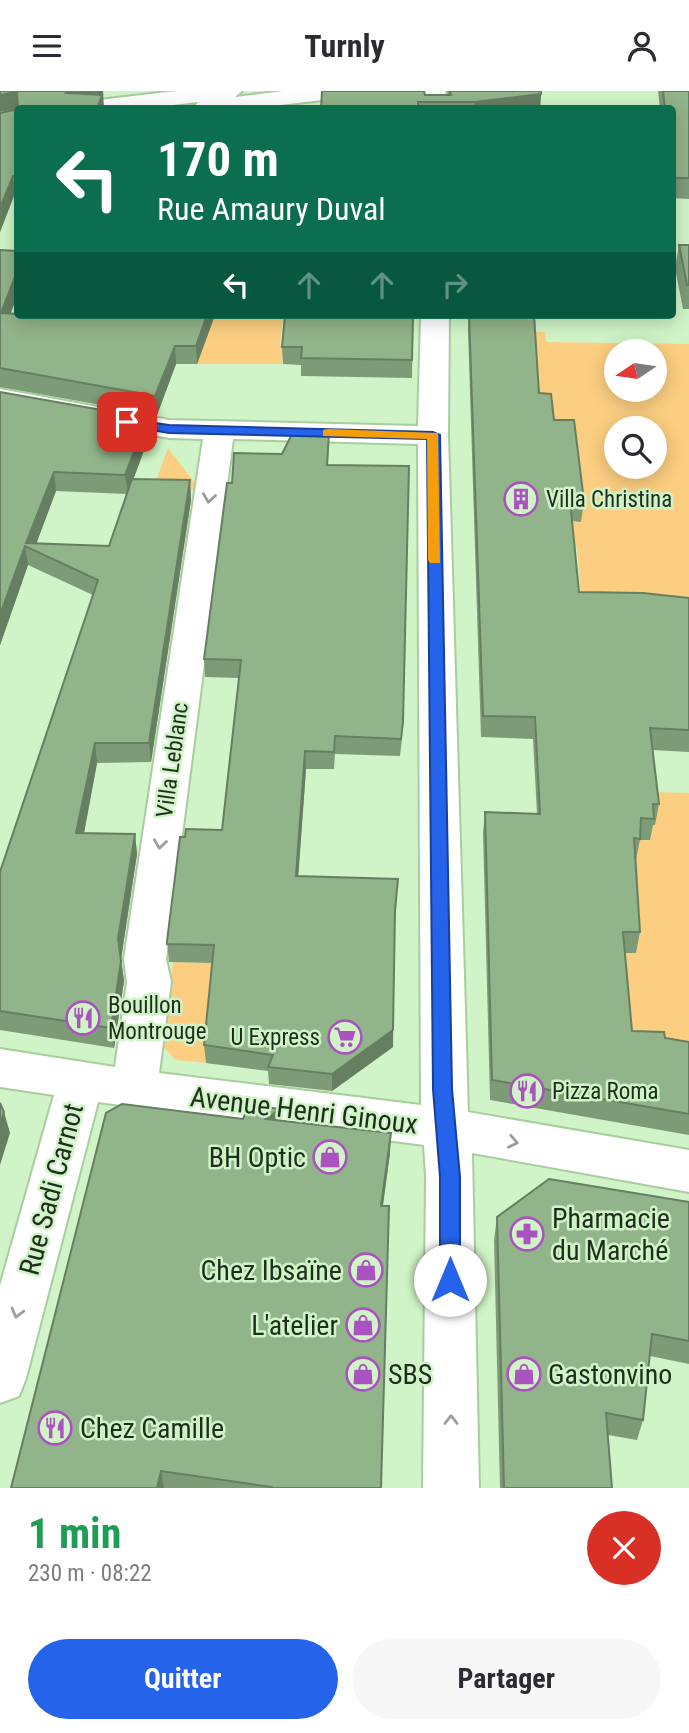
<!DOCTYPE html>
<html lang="fr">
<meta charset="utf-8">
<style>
:root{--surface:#fff;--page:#f7f7f7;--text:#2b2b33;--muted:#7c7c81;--accent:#2563eb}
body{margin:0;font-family:"Roboto Condensed",sans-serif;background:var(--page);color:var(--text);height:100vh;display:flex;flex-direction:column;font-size:26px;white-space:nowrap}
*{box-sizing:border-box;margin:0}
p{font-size:23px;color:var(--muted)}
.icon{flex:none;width:38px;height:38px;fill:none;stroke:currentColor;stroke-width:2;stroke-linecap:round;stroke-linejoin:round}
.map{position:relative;height:1397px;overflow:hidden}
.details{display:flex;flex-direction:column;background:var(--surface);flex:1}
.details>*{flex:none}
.hud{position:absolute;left:14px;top:14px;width:662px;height:214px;border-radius:7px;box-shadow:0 4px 18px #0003;background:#0b6e4f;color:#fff;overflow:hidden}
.needle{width:46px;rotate:257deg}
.controls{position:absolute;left:604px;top:248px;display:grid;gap:14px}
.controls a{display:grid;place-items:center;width:63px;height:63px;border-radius:50%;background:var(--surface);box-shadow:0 4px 18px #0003;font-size:35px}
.pin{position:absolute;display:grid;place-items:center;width:60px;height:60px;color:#fff;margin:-30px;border-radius:14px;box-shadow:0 4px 10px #0006}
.me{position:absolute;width:77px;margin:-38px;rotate:0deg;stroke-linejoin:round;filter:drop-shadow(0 0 5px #0008)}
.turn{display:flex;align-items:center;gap:24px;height:147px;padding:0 28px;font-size:32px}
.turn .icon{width:91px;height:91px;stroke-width:2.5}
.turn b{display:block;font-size:49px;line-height:60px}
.lanes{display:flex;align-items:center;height:66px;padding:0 28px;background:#0003;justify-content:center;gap:35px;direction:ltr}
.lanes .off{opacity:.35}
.round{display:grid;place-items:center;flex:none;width:74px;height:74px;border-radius:37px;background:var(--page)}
.overview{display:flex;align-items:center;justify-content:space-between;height:119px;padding:0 28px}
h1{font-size:42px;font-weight:700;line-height:52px;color:#1e9e55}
.primary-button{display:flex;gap:14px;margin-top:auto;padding:14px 28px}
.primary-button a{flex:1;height:80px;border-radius:42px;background:var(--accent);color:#fff;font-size:28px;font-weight:700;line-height:80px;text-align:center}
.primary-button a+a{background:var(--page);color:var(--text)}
header{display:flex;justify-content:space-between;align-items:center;height:91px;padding:0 28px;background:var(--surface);font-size:32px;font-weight:700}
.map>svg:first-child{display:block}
</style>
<header><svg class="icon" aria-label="menu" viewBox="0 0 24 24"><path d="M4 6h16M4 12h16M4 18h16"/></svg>Turnly<svg class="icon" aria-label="person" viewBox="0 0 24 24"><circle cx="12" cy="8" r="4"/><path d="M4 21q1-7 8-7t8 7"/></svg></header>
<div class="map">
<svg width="689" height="1397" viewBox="0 0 689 1397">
<rect width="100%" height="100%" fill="#d0f4c7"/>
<g fill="#fbce81" fill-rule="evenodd">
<polygon points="195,224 305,224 305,227 283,227 280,254 284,255 282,273 176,273"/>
<path d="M517 240 545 241 546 251 689 253V528L581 504 577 457 570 456ZM616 261H654V299H616ZM616 338H654V376H616Z"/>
<polygon points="168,357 195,392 194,399 153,398"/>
<polygon points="651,701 689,702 689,981 619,969 608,767 637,748"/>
<polygon points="173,871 216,872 206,972 176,969 162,955"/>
</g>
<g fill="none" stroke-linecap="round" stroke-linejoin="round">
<defs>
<g id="minor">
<polygon points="423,0 445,0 448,18 426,18"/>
<path d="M421 224H449L448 344 468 1021 689 1059V1101L472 1062 479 1397H423L426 1086 424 1054 98 1011 26 1287 19 1305 0 1312V1195L54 1004 0 996V958L115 976 127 891 124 868 203 348 169 347 0 316V298L169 329 418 335ZM233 348 418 353 421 1014 159 982 171 891 166 868Z"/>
</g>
<polygon id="major" points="176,0 242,0 235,6 283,0 350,0 347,5 339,7 247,18 193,18 198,11 141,18 71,18 74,13 82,11"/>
</defs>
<use href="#minor" stroke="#a9cca0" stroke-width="4"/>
<use href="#major" stroke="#a9cca0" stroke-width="4"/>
<use href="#minor" fill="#fff" fill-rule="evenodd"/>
<use href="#major" fill="#fff" fill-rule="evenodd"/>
</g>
<g fill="#7e9b77" fill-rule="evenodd">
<polygon points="447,0 541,0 540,18 321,18 425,4 448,4"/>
<polygon points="658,0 689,0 689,108 672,107 672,18 660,18"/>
<polygon points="18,18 18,102 15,102 0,141 0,22"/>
<polygon points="679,154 689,154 689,218 683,218 675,177"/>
<polygon points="0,159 18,160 18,203 10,222 18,224 215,224 197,273 176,273 157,324 0,296"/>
<polygon points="413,224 412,287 301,285 301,274 283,273 282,256"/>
<polygon points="469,224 539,302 554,329 584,410 581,431 572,430 579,501 689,507 689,661 652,659 659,713 655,734 653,734 650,749 640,749 636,769 640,841 636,862 625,862 632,940 689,951 689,1044 490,1009 483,742 485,721 537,723 533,648 481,646 468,239"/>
<path d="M0 301 147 327 149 346 133 388 190 389 191 409 151 671 97 672 84 743H135L137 763 121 868 124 890 114 957 0 939V781L93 504 28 474 0 554ZM56 400 127 403 109 455 36 452Z"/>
<polygon points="329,342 328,374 402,648 400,665 335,663 334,678 306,678 298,785 397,806 395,832 393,956 332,1000 269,993 268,980 206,972 204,954 213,872 169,871 167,850 185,746 222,739 239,587 205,586 204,568 232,392 282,363"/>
<polygon points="243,1028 280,1029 390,1062 383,1115 381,1397 11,1397"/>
<polygon points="689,1111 689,1273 650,1265 643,1329 637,1349 608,1344 612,1397 500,1397 494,1149 497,1126"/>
</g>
<g fill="#667e61">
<polygon points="68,0 103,0 104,18 97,18 66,2"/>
<polygon points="17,1 20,17 0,21 0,4"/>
<polygon points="541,3 540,18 475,18 475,11"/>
<polygon points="13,85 15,102 0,141 0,117"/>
<polygon points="18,178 18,203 4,240 1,222"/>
<polygon points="207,224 215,224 197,273 196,255"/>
<polygon points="175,255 176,273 157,324 155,305"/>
<polygon points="147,327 149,346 128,403 125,384"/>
<polygon points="54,381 56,400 34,459 26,452"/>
<polygon points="190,389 191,409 151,671 149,652"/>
<polygon points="25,455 28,474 0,554 0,524"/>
<polygon points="95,652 97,672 80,762 76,742"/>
<polygon points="305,660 306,678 297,803 296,785"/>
<polygon points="135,743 137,763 121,868 124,890 114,957 111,937 118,848"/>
<polygon points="393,939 393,956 332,1000 332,983"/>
<polygon points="280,1018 281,1038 266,1028"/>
<polygon points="4,1021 10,1042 0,1074 0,1034"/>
<polygon points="391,1042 390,1062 380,1134 381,1115"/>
<polygon points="161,1380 164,1397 157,1397"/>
</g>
<g fill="#92b48a" stroke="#667e61" stroke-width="2">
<polygon points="0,0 68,0 66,2 102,4 97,18 18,18 17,1 0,4"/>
<polygon points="322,0 424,0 425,4 451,4 450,0 541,0 541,3 475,11 418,11 418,18 321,18"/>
<polygon points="663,0 689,0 689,87 673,87 672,75 672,18 665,18"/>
<polygon points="18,18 18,85 13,85 0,117 0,22"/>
<polygon points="679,154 689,154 689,194 687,194"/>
<polygon points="0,159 18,160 18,178 1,222 18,223 18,224 207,224 196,255 175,255 155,305 0,277"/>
<polygon points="285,224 413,224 412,269 301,267 302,256 282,256"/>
<polygon points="469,224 534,224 539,302 551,303 554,329 574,329 584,410 570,409 579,501 643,502 689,507 689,639 650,637 659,713 653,713 654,728 641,727 640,748 634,747 640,841 623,841 632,940 664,941 665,947 689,951 689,1023 492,989 485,721 540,723 535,626 483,625"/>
<polygon points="0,301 147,327 125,384 54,381 26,452 109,455 132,388 190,389 149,652 95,652 76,742 135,743 118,848 121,870 111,937 0,920 0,781 98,489 25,455 0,524"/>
<polygon points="293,341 329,342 327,374 409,375 403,631 401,648 335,645 334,661 305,660 296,785 398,788 395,819 393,939 332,983 268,976 273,964 204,954 214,854 167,853 167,850 180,746 185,746 186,738 222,739 241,569 204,568 227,392 232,392 234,362 282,363"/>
<polygon points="0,1012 4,1021 0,1034"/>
<polygon points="122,1013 243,1028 249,1014 280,1018 266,1028 391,1042 381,1115 389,1115 381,1397 270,1397 271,1396 161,1380 157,1397 11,1397 106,1022"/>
<polygon points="549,1088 689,1111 689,1250 652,1243 643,1329 606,1322 612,1397 504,1397 497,1126"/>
</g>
<defs><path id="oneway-chevron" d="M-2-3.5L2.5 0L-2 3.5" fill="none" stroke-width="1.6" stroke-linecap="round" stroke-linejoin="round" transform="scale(1.75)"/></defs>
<g stroke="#9aa099">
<use href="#oneway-chevron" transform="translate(209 407) rotate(98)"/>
<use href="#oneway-chevron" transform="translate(160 753) rotate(98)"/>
<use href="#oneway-chevron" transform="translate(513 1051) rotate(12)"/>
<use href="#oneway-chevron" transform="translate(17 1222) rotate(105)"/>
<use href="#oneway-chevron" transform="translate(451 1329) rotate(-90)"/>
</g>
<polygon fill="#2563eb" stroke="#184099" stroke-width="2" points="127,328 169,334 433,341 440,344 452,998 460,1086 460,1189 457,1196 450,1199 443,1196 440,1189 440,1086 433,998 427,348 169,342 123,334 121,331"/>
<polygon fill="#f59e0b" points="328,338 438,342 440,472 430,472 428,469 427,348 323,345 323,339"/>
<defs>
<symbol id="building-ring" viewBox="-11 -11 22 22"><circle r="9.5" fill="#d0f4c7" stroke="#aa52bf" stroke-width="1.5"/><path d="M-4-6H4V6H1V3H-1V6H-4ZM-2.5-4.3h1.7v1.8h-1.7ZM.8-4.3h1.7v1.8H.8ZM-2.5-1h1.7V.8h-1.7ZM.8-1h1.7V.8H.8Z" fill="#aa52bf"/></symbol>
<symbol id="restaurant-ring" viewBox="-11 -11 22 22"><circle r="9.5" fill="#d0f4c7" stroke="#aa52bf" stroke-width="1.5"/><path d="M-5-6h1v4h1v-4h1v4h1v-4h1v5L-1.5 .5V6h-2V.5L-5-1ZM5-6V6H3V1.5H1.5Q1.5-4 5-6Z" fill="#aa52bf"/></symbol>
<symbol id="supermarket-ring" viewBox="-11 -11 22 22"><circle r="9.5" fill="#d0f4c7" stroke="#aa52bf" stroke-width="1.5"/><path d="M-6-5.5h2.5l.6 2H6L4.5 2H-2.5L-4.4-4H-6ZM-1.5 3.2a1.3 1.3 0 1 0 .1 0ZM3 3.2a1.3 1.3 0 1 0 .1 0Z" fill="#aa52bf"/></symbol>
<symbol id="shop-ring" viewBox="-11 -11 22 22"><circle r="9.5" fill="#d0f4c7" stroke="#aa52bf" stroke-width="1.5"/><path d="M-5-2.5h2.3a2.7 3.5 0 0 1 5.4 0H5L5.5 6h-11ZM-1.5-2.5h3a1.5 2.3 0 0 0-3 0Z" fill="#aa52bf"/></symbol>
<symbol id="pharmacy-ring" viewBox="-11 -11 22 22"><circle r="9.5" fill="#d0f4c7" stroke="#aa52bf" stroke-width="1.5"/><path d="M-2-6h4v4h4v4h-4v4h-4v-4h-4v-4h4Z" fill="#aa52bf"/></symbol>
</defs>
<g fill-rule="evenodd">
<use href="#building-ring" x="502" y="389" width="38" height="38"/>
<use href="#restaurant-ring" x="64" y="908" width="38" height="38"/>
<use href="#supermarket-ring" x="326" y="927" width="38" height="38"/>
<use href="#restaurant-ring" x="508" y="981" width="38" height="38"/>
<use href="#shop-ring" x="311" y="1047" width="38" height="38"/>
<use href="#pharmacy-ring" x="508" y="1124" width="38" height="38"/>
<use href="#shop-ring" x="347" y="1160" width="38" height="38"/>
<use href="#shop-ring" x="344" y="1215" width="38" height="38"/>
<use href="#shop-ring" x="344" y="1264" width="38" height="38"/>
<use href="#shop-ring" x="505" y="1264" width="38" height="38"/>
<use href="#restaurant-ring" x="36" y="1318" width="38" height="38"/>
</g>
<g text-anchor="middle" stroke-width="5" stroke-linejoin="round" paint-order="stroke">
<g font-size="23" fill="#1f2d1c" stroke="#d0f4c7" text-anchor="start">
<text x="546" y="416">Villa Christina</text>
<text x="108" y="922">Bouillon<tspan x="108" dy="26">Montrouge</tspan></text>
<text x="320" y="954" text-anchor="end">U Express</text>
<text x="552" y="1008">Pizza Roma</text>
</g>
<g font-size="23" fill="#1f2d1c" stroke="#d0f4c7">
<text transform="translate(172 669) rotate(-82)" y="8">Villa Leblanc</text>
</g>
<g font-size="28" fill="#1f2d1c" stroke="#d0f4c7">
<text transform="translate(304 1019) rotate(7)" y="10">Avenue Henri Ginoux</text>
<text transform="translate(51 1098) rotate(-75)" y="10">Rue Sadi Carnot</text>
</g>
<g font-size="28" fill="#1f2d1c" stroke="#d0f4c7" text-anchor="start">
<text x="306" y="1076" text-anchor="end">BH Optic</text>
<text x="552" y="1137">Pharmacie<tspan x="552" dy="32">du Marché</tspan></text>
<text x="342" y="1189" text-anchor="end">Chez Ibsaïne</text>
<text x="338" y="1244" text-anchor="end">L'atelier</text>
<text x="388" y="1293">SBS</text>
<text x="548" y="1293">Gastonvino</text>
<text x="80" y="1347">Chez Camille</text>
</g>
</g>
</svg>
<div class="controls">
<a><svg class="needle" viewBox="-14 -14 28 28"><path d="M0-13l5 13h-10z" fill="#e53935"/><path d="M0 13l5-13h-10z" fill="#7c7c81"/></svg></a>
<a><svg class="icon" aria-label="search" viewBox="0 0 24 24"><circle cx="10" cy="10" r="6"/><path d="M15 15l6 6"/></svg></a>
</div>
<div class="pin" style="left:127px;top:331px;background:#d93025"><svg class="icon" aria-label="arrive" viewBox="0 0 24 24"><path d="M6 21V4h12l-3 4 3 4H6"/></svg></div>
<svg class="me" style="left:450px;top:1189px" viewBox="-20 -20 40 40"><circle r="19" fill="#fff"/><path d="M0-13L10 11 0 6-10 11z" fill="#2563eb"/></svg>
<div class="hud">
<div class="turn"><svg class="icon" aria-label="left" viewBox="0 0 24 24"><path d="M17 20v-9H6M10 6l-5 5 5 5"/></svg><div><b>170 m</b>Rue Amaury Duval</div></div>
<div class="lanes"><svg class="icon" aria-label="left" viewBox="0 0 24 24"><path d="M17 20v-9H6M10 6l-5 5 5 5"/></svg><svg class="icon off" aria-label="ahead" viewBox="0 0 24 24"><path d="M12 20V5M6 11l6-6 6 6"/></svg><svg class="icon off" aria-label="ahead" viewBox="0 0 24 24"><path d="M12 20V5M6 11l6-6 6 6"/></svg><svg class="icon off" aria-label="right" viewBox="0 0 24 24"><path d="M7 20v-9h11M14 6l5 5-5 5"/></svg></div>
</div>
</div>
<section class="details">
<div class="overview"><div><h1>1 min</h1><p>230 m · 08:22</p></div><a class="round" style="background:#d93025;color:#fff"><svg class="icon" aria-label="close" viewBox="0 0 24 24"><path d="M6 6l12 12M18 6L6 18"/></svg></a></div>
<div class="primary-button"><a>Quitter</a><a>Partager</a></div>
</section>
